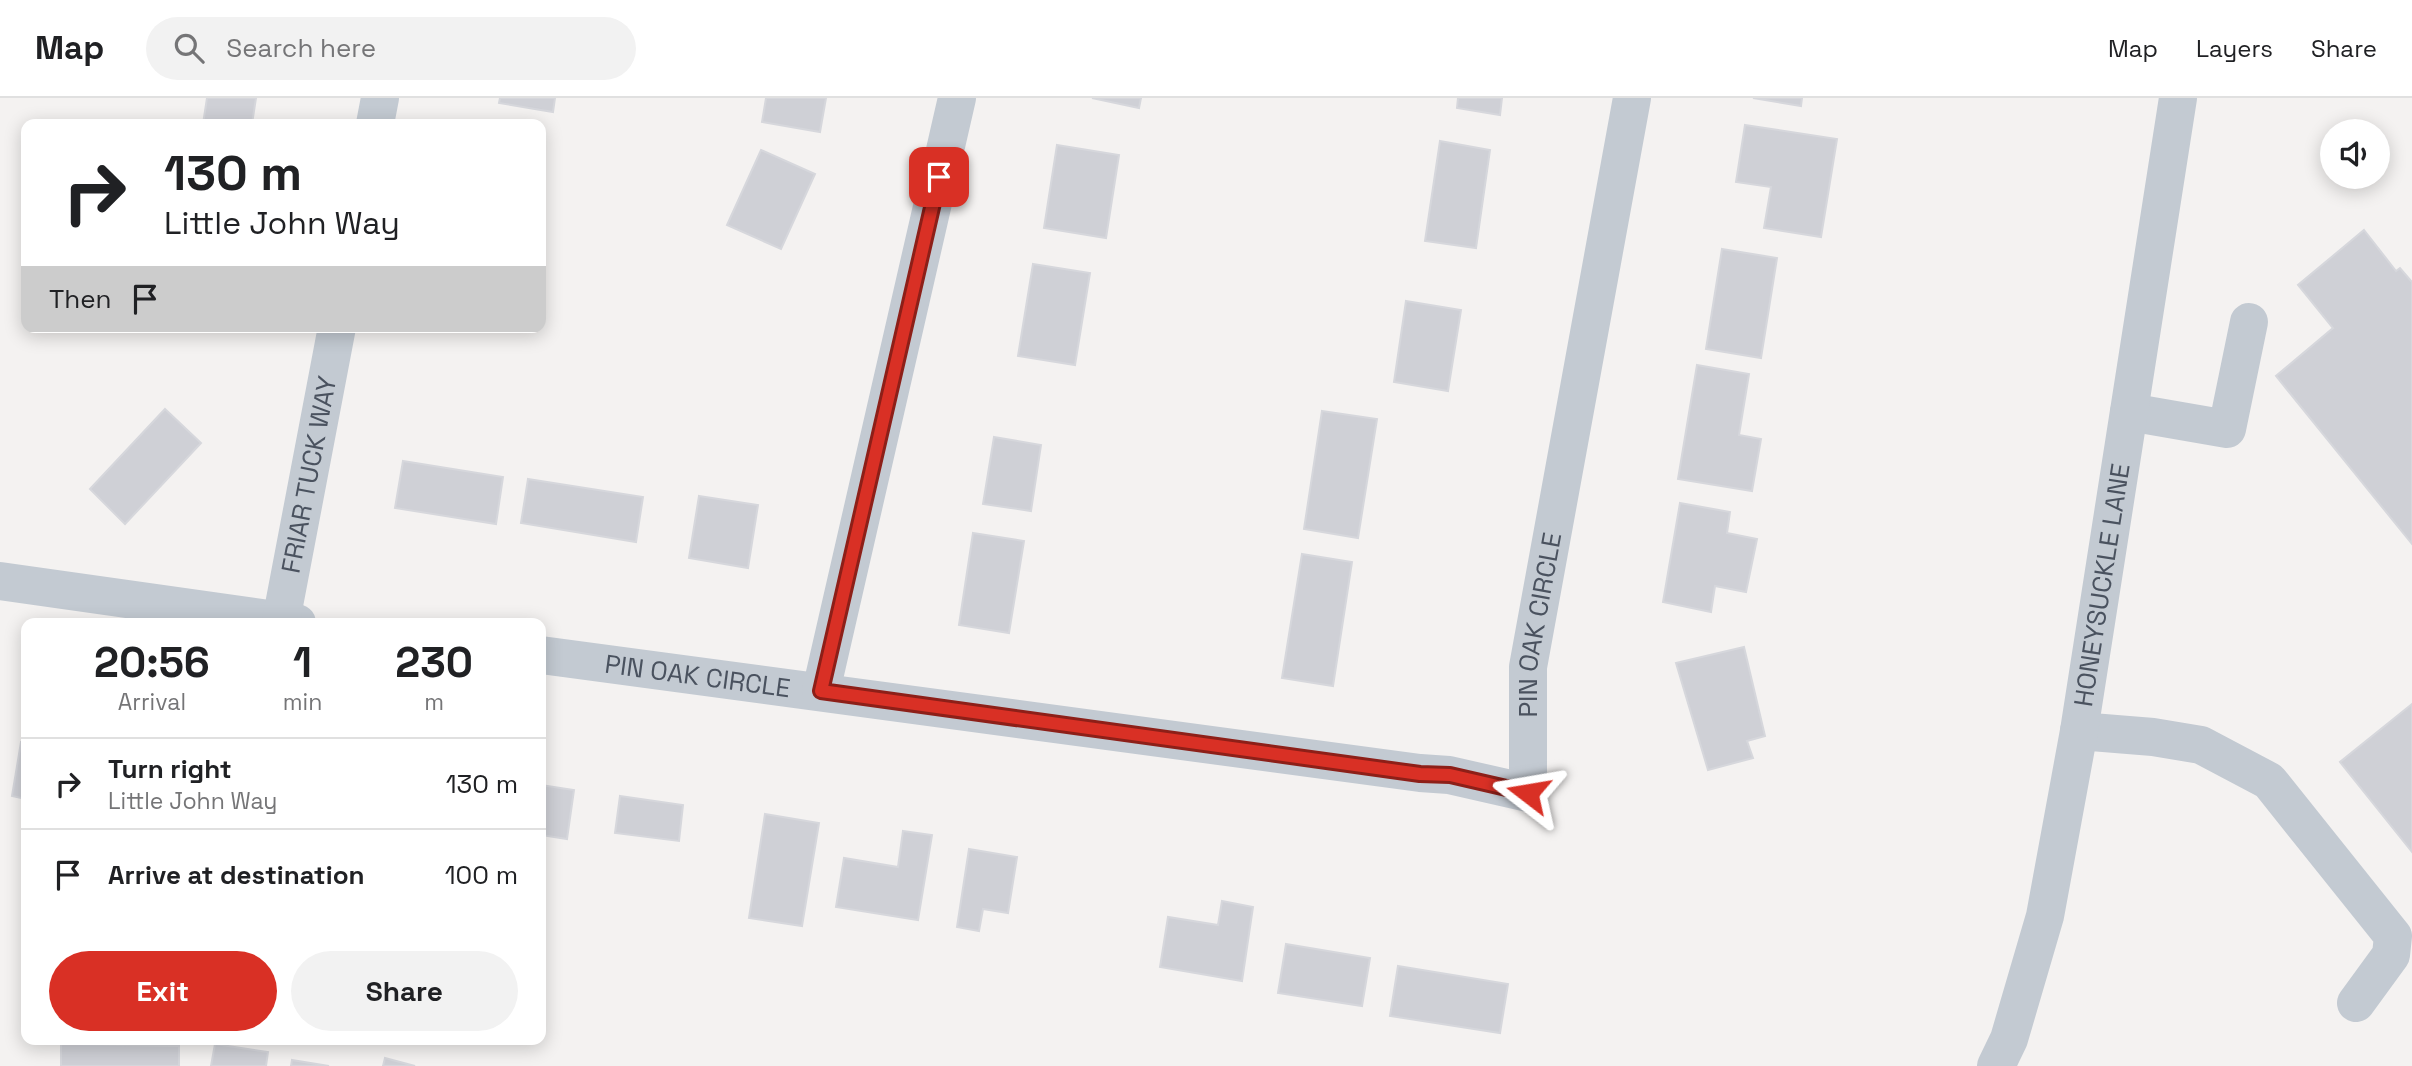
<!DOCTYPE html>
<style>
:root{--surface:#fff;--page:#f2f2f2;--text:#202124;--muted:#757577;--line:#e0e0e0;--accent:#d93025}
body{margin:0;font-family:"Space Grotesk",sans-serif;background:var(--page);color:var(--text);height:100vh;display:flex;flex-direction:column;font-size:26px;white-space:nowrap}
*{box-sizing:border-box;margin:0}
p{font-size:23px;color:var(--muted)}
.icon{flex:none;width:38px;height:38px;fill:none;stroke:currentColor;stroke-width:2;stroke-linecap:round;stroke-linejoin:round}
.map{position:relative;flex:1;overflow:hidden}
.panel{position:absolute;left:21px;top:520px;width:525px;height:427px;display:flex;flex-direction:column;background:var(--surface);border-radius:14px;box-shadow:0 4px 18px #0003}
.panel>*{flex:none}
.top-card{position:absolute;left:21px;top:21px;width:525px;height:214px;border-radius:14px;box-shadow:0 4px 18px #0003;background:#fff;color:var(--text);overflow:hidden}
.tools{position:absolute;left:2320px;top:21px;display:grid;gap:14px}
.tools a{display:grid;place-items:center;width:70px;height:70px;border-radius:50%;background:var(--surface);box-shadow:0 4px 18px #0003;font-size:35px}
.pin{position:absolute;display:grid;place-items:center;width:60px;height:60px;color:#fff;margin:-30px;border-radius:14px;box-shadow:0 4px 10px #0006}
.me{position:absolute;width:77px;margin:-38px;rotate:284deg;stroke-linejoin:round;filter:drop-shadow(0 0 5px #0008)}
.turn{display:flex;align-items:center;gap:24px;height:147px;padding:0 28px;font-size:32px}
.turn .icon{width:91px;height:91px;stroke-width:2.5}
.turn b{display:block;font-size:49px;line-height:60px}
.then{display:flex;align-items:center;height:66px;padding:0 28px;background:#0003;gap:14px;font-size:26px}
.eta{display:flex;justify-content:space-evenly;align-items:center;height:119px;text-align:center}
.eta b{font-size:42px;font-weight:700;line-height:49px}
.button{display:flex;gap:14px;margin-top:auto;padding:14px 28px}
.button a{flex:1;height:80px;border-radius:42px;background:var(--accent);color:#fff;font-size:28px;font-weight:700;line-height:80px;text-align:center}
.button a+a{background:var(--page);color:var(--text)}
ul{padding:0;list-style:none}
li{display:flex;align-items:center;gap:21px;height:91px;padding:0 28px;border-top:2px solid var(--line)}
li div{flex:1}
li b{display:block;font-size:26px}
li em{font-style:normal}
header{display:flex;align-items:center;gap:42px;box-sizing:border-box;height:98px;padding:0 35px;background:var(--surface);border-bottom:2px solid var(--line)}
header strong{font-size:33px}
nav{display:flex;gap:38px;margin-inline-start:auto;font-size:24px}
.search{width:490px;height:63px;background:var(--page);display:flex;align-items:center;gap:18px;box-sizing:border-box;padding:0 24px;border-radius:38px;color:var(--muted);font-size:26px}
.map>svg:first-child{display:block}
</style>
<header>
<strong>Map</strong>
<div class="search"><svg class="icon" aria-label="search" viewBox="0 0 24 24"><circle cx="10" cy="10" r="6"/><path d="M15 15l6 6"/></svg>Search here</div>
<nav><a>Map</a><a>Layers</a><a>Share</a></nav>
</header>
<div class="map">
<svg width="2412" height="968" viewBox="0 0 2412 968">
<rect width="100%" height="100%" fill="#f4f2f1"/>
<g fill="#cfd0d6" stroke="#d6d7dc" stroke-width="2">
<polygon points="207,0 256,0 252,26 203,26"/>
<polygon points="500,0 555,0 553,14 499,5"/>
<polygon points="766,0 826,0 820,34 762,24"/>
<polygon points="1092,0 1141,0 1139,10"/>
<polygon points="1458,0 1502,0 1500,17 1457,10"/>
<polygon points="1753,0 1802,0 1801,8"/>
<polygon points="1745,27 1837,41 1821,139 1764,130 1771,89 1736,84"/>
<polygon points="1440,43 1490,52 1476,150 1425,143"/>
<polygon points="1057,47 1119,57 1106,140 1044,130"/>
<polygon points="761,52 815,76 781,151 727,127"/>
<polygon points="2364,132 2396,173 2400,170 2412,184 2412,446 2276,278 2333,230 2298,187"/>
<polygon points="1722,151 1777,160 1761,260 1706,251"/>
<polygon points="1033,166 1090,175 1075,267 1018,258"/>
<polygon points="1406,203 1461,212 1448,293 1394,284"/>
<polygon points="1697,267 1749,276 1739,337 1761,341 1752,393 1678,381"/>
<polygon points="165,311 201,345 125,426 90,391"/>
<polygon points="1322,313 1377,321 1358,440 1304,431"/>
<polygon points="994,339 1041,347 1031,413 983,406"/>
<polygon points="403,363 503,379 496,426 395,410"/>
<polygon points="528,381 643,399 636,444 521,425"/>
<polygon points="699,398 758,407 748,470 689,460"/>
<polygon points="1680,405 1730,414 1727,435 1757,441 1746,494 1715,488 1711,514 1663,504"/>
<polygon points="973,435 1024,443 1009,535 959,527"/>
<polygon points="1302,456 1352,464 1333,588 1282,580"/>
<polygon points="1744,549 1765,638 1747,643 1753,660 1708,672 1676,565"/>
<polygon points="2412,606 2412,754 2340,664"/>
<polygon points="21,644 26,644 26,701 12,698"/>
<polygon points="541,687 574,692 567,741 541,737"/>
<polygon points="620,698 683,707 679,743 615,735"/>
<polygon points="765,716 819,725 802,828 749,820"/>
<polygon points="903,733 932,737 918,822 836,809 844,760 898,769"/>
<polygon points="969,751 1017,759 1008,815 983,811 979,833 957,829"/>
<polygon points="1222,803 1253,809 1242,883 1160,869 1168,819 1218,827"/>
<polygon points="1286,846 1370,860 1362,908 1278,895"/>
<polygon points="1398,868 1508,886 1500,935 1390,918"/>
<polygon points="61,946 179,948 179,968 61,968"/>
<polygon points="215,946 268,954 266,968 211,968"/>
<polygon points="385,960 415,968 383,968"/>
<polygon points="292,962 329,968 291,968"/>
</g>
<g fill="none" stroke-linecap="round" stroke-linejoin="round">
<g stroke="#c3cad2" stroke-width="38">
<polyline points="375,26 380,0"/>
<polyline points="2129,314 2227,331 2249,224"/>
<polyline points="0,483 297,525"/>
<path id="s1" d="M281 523 337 229"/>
<path id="s2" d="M541 557 1420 675 1449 677 1528 695V569L1632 0"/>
<polyline points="821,593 957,0"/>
<polyline points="2079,633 2153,639 2201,647 2269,683 2393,838 2391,857 2356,905"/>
<path id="s3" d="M1996 968 2009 941 2045 818 2079 633 2178 0"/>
</g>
</g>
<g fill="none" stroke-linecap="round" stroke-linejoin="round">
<defs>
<polyline id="route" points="939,79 821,593 1420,676 1450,677 1528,695"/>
</defs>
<use href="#route" stroke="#8d1f18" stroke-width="18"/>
<use href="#route" stroke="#d93025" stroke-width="12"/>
</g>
<g text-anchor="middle" stroke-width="6" stroke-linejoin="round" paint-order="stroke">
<g font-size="26" fill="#4a525f" stroke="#fff">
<text dy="9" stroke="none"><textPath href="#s1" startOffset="149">FRIAR TUCK WAY</textPath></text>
<text dy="9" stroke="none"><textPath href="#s3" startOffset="494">HONEYSUCKLE LANE</textPath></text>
<text dy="9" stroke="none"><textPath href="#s2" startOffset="1166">PIN OAK CIRCLE</textPath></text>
<text dy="9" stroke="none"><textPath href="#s2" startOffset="158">PIN OAK CIRCLE</textPath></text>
</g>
</g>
</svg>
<div class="tools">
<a><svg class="icon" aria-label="sound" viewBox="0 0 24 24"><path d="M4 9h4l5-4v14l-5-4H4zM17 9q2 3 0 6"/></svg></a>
</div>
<div class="pin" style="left:939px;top:79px;background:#d93025"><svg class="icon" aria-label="arrive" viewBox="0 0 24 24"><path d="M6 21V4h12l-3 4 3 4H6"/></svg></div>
<svg class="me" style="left:1528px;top:695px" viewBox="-20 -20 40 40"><path d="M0-17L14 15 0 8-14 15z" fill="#d93025" stroke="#fff" stroke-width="4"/></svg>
<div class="top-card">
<div class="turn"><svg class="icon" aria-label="right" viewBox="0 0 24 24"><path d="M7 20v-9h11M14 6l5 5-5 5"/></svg><div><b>130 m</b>Little John Way</div></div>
<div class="then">Then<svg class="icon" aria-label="arrive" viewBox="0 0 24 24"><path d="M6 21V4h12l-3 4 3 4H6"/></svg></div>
</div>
<section class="panel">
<div class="eta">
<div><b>20:56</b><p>Arrival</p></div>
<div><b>1</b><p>min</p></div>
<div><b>230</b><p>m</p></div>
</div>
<ul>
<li><svg class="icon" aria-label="right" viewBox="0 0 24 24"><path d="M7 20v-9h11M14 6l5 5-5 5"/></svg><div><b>Turn right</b><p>Little John Way</p></div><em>130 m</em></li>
<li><svg class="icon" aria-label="arrive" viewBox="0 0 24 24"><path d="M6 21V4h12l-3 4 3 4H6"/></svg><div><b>Arrive at destination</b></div><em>100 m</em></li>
</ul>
<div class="button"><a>Exit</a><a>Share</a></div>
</section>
</div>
